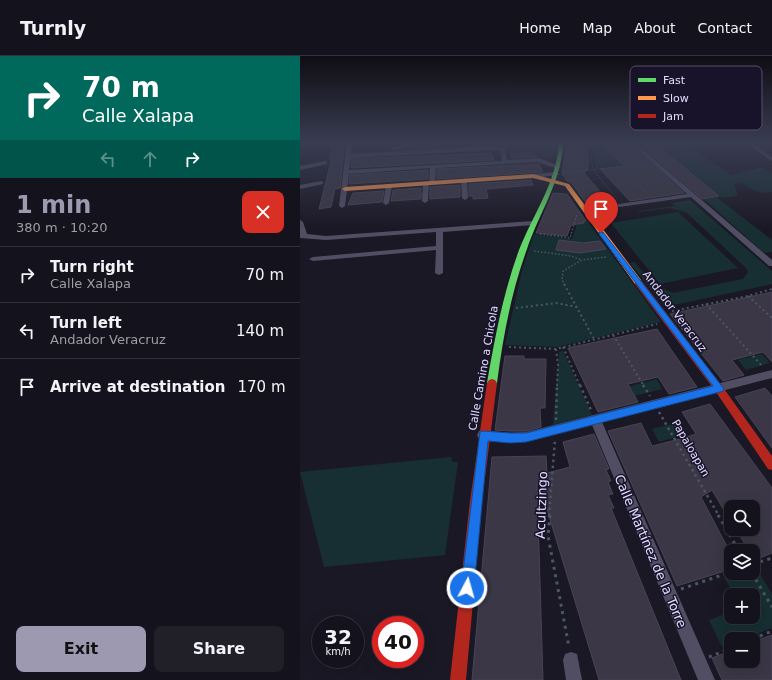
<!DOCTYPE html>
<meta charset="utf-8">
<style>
:root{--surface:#14121c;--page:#212029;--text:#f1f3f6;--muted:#9d9ea3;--line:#33323b;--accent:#9d99b1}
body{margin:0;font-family:"DejaVu Sans",sans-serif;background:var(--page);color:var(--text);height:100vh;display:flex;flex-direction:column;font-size:15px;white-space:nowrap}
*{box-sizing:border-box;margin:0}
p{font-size:13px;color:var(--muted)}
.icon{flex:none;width:22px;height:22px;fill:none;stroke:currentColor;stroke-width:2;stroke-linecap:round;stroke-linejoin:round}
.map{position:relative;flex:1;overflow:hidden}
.panel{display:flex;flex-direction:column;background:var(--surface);width:300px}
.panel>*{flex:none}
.banner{background:#00695c;color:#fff;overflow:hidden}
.tools{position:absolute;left:424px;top:444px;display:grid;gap:8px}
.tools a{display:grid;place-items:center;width:36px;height:36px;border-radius:8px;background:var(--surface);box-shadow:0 4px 16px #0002,0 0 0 1px var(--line);font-size:20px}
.speed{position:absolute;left:12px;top:560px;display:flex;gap:8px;font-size:20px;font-weight:700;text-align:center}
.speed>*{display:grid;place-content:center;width:52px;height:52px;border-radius:50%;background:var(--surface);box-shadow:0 4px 16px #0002,0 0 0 1px var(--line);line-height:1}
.speed small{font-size:10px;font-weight:400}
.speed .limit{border:6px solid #d22;background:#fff;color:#111}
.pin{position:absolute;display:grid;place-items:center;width:34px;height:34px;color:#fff;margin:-41px -17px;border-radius:50% 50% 50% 0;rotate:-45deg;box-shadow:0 0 4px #0007}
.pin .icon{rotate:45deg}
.me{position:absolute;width:44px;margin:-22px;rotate:6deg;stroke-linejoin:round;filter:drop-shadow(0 0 3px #0008)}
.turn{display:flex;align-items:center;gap:14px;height:84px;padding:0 16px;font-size:18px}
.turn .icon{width:52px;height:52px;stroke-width:2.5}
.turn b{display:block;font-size:28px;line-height:34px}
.lanes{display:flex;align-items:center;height:38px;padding:0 16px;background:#0003;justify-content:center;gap:20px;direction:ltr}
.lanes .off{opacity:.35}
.round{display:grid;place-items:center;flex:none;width:42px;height:42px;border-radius:8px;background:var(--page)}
.headline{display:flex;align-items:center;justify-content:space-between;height:68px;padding:0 16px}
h1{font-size:24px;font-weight:700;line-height:30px;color:var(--accent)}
.cta{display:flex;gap:8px;margin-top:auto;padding:8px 16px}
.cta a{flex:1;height:46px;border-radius:8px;background:var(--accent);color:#111;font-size:16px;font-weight:700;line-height:46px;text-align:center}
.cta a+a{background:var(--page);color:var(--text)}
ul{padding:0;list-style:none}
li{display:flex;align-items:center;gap:12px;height:56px;padding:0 16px;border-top:1px solid var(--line)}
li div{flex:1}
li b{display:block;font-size:15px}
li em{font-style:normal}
header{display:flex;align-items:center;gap:24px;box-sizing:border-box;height:56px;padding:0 20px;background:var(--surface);border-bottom:1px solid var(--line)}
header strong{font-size:19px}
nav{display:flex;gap:22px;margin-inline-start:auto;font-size:14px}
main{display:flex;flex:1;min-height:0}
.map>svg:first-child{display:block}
</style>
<header>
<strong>Turnly</strong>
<nav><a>Home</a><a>Map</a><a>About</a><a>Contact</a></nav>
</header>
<main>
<section class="panel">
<div class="banner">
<div class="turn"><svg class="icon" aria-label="right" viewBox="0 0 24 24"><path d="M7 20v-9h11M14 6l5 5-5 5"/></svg><div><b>70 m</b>Calle Xalapa</div></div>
<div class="lanes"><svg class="icon off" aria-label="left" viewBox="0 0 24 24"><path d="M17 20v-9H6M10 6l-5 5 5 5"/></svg><svg class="icon off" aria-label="ahead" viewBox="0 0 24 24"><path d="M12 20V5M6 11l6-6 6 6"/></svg><svg class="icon" aria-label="right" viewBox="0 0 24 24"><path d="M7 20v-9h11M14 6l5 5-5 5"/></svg></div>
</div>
<div class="headline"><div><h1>1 min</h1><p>380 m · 10:20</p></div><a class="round" style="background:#d93025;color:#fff"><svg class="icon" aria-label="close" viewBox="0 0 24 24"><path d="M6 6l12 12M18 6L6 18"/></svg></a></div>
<ul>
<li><svg class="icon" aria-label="right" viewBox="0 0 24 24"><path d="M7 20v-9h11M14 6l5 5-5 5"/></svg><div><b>Turn right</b><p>Calle Xalapa</p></div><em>70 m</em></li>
<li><svg class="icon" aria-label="left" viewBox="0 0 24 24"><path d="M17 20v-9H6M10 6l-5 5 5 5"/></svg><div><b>Turn left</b><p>Andador Veracruz</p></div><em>140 m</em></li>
<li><svg class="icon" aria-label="arrive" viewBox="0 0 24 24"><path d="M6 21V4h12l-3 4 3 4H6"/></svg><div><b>Arrive at destination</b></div><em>170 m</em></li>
</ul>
<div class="cta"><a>Exit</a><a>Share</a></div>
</section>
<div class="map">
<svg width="472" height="624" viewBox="0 0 472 624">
<rect width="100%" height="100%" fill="#1b1825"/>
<g fill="#172f32">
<polygon points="132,86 141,86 144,94 74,97"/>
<polygon points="188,86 207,86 207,92 201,91 147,94"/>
<polygon points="256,86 256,98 254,101 243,102 241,96 209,98 208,94"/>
<polygon points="293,86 297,86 311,100 333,98 342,106 295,112"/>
<path d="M353 86H381L432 119 462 111 472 118V136C461 139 450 133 441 127L434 128 438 140 422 142Z"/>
<polygon points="416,141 472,184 472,196 464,197 404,143"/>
<polygon points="390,144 472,215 472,228 365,251 330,207 334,206 355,229 373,237 443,223 448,216 446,212 386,156 369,152 339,156 338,155 375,150 372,147"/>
<polygon points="281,156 361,266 257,291 205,289 222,215 234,178 272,183"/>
<polygon points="378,156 438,212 360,228 311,167"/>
<polygon points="263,295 292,359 253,369 259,296"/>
<polygon points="462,298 470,307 446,314 438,304"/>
<polygon points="357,323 362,333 335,340 330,330"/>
<polygon points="380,366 387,378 359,386 352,373"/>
<polygon points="151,401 152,406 158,406 145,499 24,511 0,416"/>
<polygon points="455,510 472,538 472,572 443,583 431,583 431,588 422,591 409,564 431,556 431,561 453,561 453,539 434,539 424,521 435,517 453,517 453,511"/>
</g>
<g fill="#3b3746" stroke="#484457">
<polygon points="34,86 45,86 40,132 35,133 31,151 19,153 31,106 30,99"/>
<polygon points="266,86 288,86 288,113 284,117 311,148 289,151 271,126 267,125 262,118 264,107"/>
<polygon points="299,86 328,86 384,137 330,145 300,113 324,110"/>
<polygon points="336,86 343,86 354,91 358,90 419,140 402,143"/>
<polygon points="192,97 194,104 51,112 52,103"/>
<polygon points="234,97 236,101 212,102 211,98"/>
<polygon points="239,108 243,116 137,123 137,113"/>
<polygon points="128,114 128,123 49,128 50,119"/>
<polygon points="231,124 233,129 186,133 188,142 173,143 173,140 169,140 169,128"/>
<polygon points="160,129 160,141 130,143 130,131"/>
<polygon points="121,132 121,143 91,145 93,134"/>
<polygon points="84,135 82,146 48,149 53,137"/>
<polygon points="253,137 267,138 286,165 283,165 284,167 271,169 267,180 236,177"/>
<polygon points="259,184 283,187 300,185 306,193 280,197 256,194"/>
<polygon points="472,236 472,306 463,296 432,304 444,319 423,325 370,258"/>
<polygon points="357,273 397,331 369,338 358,321 328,328 338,346 298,356 268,292"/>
<polygon points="205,300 224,300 224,303 246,303 245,352 240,352 241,371 226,375 210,375 195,374"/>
<polygon points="465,332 472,340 472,392 435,341"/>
<polygon points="410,348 472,432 472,497 453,505 453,495 449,495 436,473 453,473 453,451 431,451 431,466 412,434 401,441 431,498 431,513 377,530 308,375 341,367 352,390 380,383 396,378 382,356"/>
<polygon points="294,378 309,413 306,414 311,425 308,426 313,438 308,439 314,452 311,452 381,624 299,624 239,427 237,428 243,624 172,624 192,401 246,400 247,417 270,411 263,386"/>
<polygon points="472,579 472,624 422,624 412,602 431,595 431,605 453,605 453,586"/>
</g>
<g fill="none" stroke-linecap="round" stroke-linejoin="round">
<g stroke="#4b5664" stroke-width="1" stroke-dasharray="1 1.5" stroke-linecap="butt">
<polyline points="289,86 293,114 318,144"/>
<polyline points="298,86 312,100 335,97"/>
<polyline points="321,110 348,138"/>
<polyline points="266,117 345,107"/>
</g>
<g stroke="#4b5664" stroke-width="1.5" stroke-dasharray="1.5 2" stroke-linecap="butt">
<polyline points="240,178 270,182 277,158"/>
<polyline points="234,195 271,200 282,204"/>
<polyline points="265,229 262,224 263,215 282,204 306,201"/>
</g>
<g stroke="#4b5664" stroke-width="2" stroke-dasharray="2 3" stroke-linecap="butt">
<polyline points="264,228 294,283"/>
<polyline points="448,240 472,262"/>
<polyline points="406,248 463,311"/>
<polyline points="216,252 256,247 277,251"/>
<polyline points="372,255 448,240 472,233"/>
<polyline points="313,279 344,330"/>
<polyline points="209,291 256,293 357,268"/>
<polyline points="263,291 280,330"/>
<polyline points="256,293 258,309 257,330"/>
</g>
<g stroke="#4b5664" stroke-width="2.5" stroke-dasharray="2.5 3.5" stroke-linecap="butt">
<polyline points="280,329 291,354"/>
<polyline points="343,329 350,340"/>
<polyline points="359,356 419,460"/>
<polyline points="256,364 257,329"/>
<polyline points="249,460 255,384"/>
</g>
<g stroke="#4b5664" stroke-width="3" stroke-dasharray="3 4.5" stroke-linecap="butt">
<polyline points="250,459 248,480 269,591"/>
<polyline points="418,459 439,495"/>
<polyline points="453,508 472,502"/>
<polyline points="452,517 472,551"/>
<polyline points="381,533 431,516"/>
<polyline points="453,583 472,575"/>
<polyline points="409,601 431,592"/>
</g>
<g fill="#514e64" fill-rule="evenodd">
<path d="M47 86H52L51 98 197 90 205 92 207 104 239 102 261 111 258 113 238 106 136 112 135 127 132 129 129 127 130 112 49 118 45 150 42 152 39 150ZM197 94H201L202 105 49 114 51 102Z"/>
<polygon points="116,86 127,86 93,94 90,92"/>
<polygon points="329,86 334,86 472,204 472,210 469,210 391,141 283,156 283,154 285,153 387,138"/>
<polygon points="444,86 450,86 472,101 472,105"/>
<polygon points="25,105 27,106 27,108 0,114 0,110"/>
<polygon points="256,116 259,118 258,119 233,122 230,120 233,118"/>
<polygon points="164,123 167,125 168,142 165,144 162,142 161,125"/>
<polygon points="21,125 23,126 23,128 0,133 0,129"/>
<polygon points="126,125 129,127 128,145 125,147 122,145 123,127"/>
<polygon points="89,128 92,130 89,147 86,149 83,147 86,130"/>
<polygon points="0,164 3,166 7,178 26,180 233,165 236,167 233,169 143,176 143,217 139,219 135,217 136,194 13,205 9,203 13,201 136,190 136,176 26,184 0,182"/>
<polygon points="472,314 472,322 302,366 415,624 398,624 292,369 226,386 210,387 183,384 179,383 177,379 179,375 183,374 210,377 226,376"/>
<polygon points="271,596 277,598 282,624 266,624 263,604 265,598"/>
</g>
<path fill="#63d668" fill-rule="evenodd" d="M259 86H263C262 125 239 157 227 193 211 237 203 281 197 327L195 330H189L187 327C195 281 203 238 219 194 233 158 257 126 259 86Z"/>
<polygon fill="#ff974d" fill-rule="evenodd" points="233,118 269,128 341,224 341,228 335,228 265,130 233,122 45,135 42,133 45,131"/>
<g fill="#b3261e" fill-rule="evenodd">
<polygon points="335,224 341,224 422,330 472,400 472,414 468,413 416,336 335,228"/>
<polygon points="192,323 195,324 197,327 182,445 166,624 150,624 170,445 187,327 189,324"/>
</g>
</g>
<linearGradient id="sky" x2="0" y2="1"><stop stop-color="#0f0d14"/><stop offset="0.5" stop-color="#393d51"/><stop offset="1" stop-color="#393d51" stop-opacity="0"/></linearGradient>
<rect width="472" height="173" fill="url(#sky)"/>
<polygon fill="#1a73e8" stroke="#114b97" points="299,176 303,176 424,333 423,335 420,336 226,386 210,387 188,385 174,532 172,537 167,539 163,537 161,532 180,376 183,375 210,377 226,377 413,330 299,178"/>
<g text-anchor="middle" stroke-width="3" stroke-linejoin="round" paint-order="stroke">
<g font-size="11" fill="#e3defd" stroke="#18132a">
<text transform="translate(375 255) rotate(53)" y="4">Andador Veracruz</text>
<text transform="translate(183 312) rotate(-80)" y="4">Calle Camino a Chicola</text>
<text transform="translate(391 392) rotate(60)" y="4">Papaloapan</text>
</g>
<g font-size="13" fill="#e3defd" stroke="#18132a">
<text transform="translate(241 449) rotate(-88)" y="5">Acultzingo</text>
<text transform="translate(351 495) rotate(67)" y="5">Calle Martínez de la Torre</text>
</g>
</g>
<rect x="330" y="10" width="132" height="64" rx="6" fill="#18132a" stroke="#555069" stroke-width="1"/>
<rect x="338" y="22" width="18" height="4" fill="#63d668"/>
<rect x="338" y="40" width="18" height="4" fill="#ff974d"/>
<rect x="338" y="58" width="18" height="4" fill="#b3261e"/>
<g font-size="11" fill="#e3defd">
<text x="363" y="28">Fast</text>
<text x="363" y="46">Slow</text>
<text x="363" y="64">Jam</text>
</g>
</svg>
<div class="tools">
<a><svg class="icon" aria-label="search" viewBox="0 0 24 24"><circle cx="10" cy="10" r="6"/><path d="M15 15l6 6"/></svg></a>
<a><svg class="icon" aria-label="layers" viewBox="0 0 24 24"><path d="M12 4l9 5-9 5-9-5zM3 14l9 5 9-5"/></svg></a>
<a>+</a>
<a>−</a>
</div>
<div class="speed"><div>32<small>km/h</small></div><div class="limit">40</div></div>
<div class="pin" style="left:301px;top:177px;background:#d93025"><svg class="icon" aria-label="arrive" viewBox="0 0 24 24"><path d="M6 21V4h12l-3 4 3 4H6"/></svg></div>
<svg class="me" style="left:167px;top:532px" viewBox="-20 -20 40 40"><circle r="17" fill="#1a73e8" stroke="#fff" stroke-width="3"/><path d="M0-11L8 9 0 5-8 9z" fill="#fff"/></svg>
</div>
</main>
